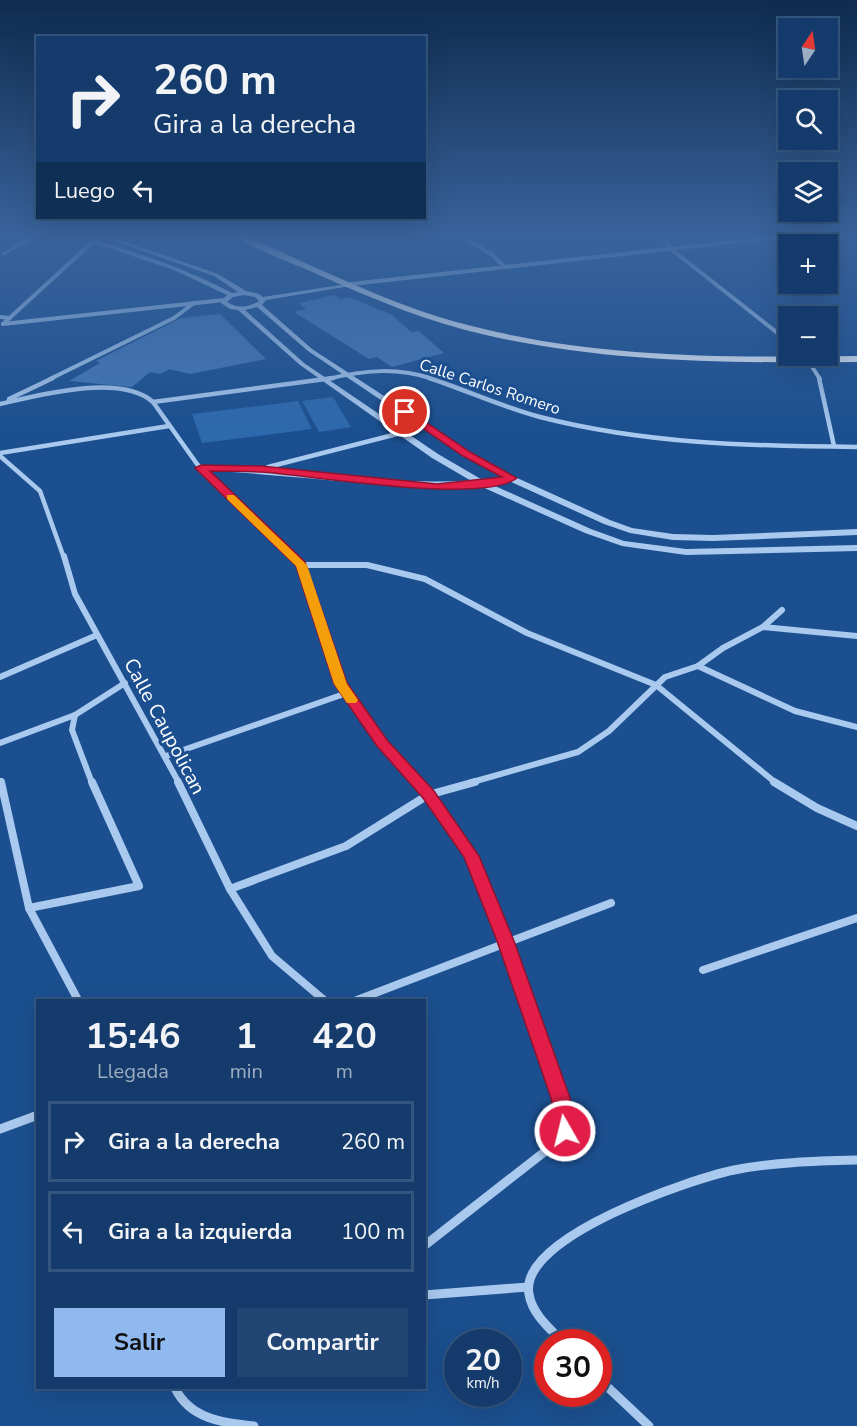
<!DOCTYPE html>
<html lang="es">
<meta charset="utf-8">
<style>
:root{--surface:#143b6b;--page:#214673;--text:#f1f3f6;--muted:#9dadc1;--line:#33557e;--accent:#90b9f0}
body{margin:0;font-family:"Nunito Sans",sans-serif;background:var(--page);color:var(--text);height:100vh;display:flex;flex-direction:column;font-size:22px;white-space:nowrap}
*{box-sizing:border-box;margin:0}
p{font-size:20px;color:var(--muted)}
.icon{flex:none;width:33px;height:33px;fill:none;stroke:currentColor;stroke-width:2;stroke-linecap:round;stroke-linejoin:round}
.map{position:relative;flex:1;overflow:hidden}
.drawer{position:absolute;left:36px;top:999px;width:390px;height:390px;display:flex;flex-direction:column;background:var(--surface);border-radius:0px;box-shadow:0 6px 24px #0002,0 0 0 2px var(--line)}
.drawer>*{flex:none}
.guide{position:absolute;left:36px;top:36px;width:390px;height:183px;border-radius:0px;box-shadow:0 6px 24px #0002,0 0 0 2px var(--line);background:#143b6b;color:var(--text);overflow:hidden}
.needle{width:39px;rotate:13deg}
.controls{position:absolute;left:778px;top:18px;display:grid;gap:12px}
.controls a{display:grid;place-items:center;width:60px;height:60px;border-radius:0px;background:var(--surface);box-shadow:0 6px 24px #0002,0 0 0 2px var(--line);font-size:30px}
.speed{position:absolute;left:444px;top:1329px;display:flex;gap:12px;font-size:30px;font-weight:700;text-align:center}
.speed>*{display:grid;place-content:center;width:78px;height:78px;border-radius:50%;background:var(--surface);box-shadow:0 6px 24px #0002,0 0 0 2px var(--line);line-height:1}
.speed small{font-size:15px;font-weight:400}
.speed .limit{border:9px solid #d22;background:#fff;color:#111}
.pin{position:absolute;display:grid;place-items:center;width:51px;height:51px;color:#fff;margin:-26px;border:3px solid #fff;border-radius:50%;box-shadow:0 2px 6px #0007}
.me{position:absolute;width:66px;margin:-33px;rotate:352deg;stroke-linejoin:round;filter:drop-shadow(0 0 4px #0008)}
.turn{display:flex;align-items:center;gap:21px;height:126px;padding:0 18px;font-size:27px}
.turn .icon{width:78px;height:78px;stroke-width:2.5}
.turn b{display:block;font-size:42px;line-height:51px}
.then{display:flex;align-items:center;height:57px;padding:0 18px;background:#0003;gap:12px;font-size:22px}
.eta{display:flex;justify-content:space-evenly;align-items:center;height:102px;text-align:center}
.eta b{font-size:36px;font-weight:700;line-height:42px}
.cta{display:flex;gap:12px;margin-top:auto;padding:12px 18px}
.cta a{flex:1;height:69px;border-radius:0px;background:var(--accent);color:#111;font-size:24px;font-weight:700;line-height:69px;text-align:center}
.cta a+a{background:var(--page);color:var(--text)}
ul{padding:0;list-style:none}
li{display:flex;align-items:center;gap:18px;height:81px;margin:0 12px 9px;padding:0 6px;border:3px solid var(--line);border-radius:0px}
li div{flex:1}
li b{display:block;font-size:22px}
li em{font-style:normal}
.map>svg:first-child{display:block}
</style>
<div class="map">
<svg width="857" height="1426" viewBox="0 0 857 1426">
<rect width="100%" height="100%" fill="#1b4f8f"/>
<g fill="#2e69ad">
<polygon points="333,397 351,427 319,432 302,401"/>
<polygon points="298,401 312,429 202,443 192,414"/>
</g>
<g fill="#4478b7">
<polygon points="334,295 341,299 349,297 392,315 411,332 419,331 444,353 392,367 377,357 369,359 294,312 306,309 299,303"/>
<polygon points="220,314 266,359 190,374 169,369 160,374 150,372 132,387 69,381 100,363 96,361 181,318"/>
</g>
<g fill="none" stroke-linecap="round" stroke-linejoin="round">
<polyline stroke="#a9c9ee" stroke-width="3" points="3,254 33,237"/>
<g stroke="#a9c9ee" stroke-width="4">
<polyline points="463,237 491,254 505,267"/>
<polyline points="662,237 671,249 789,342"/>
<polyline points="351,284 777,237"/>
<polyline points="0,317 10,318"/>
<polyline points="3,324 224,300"/>
<polyline points="3,324 98,237"/>
<polyline points="805,356 820,379"/>
<polyline points="50,379 174,318 194,303"/>
<path d="M328 379C364 370 397 367 433 379"/>
</g>
<g stroke="#a9c9ee" stroke-width="4.5">
<path d="M429 378C466 390 502 407 540 417 646 444 748 446 857 447"/>
<polyline points="819,378 834,446"/>
<polyline points="9,399 53,378"/>
<polyline points="153,402 333,378"/>
<path d="M0 404C39 395 120 373 153 402L197 464 293 558"/>
<polyline points="0,453 169,426"/>
<polyline points="0,456 40,491 64,558"/>
<polyline points="268,467 401,433"/>
<path d="M200 468C305 472 407 493 512 479"/>
</g>
<g stroke="#a9c9ee" stroke-width="6">
<polyline points="64,556 75,594 179,783"/>
<polyline points="292,556 301,565 340,684 382,743 418,783"/>
<polyline points="301,565 367,565 425,579 527,633 656,685 776,783"/>
<polyline points="763,627 857,636"/>
<polyline points="698,666 795,711 857,727"/>
<polyline points="0,677 97,635"/>
<polyline points="75,715 72,730 92,783"/>
<polyline points="0,743 75,715 125,683"/>
<polyline points="166,756 347,693"/>
<polyline points="469,783 578,752 609,731 665,677 698,666 723,648 763,627 782,610"/>
</g>
<g stroke="#a9c9ee" stroke-width="8">
<polyline points="1,782 29,908 78,1000"/>
<polyline points="178,782 230,889 272,956 324,1000"/>
<polyline points="416,782 471,856 506,941 550,1068"/>
<polyline points="774,782 817,808 857,826"/>
<polyline points="230,889 346,846 428,795 475,782"/>
<polyline points="29,908 139,886 92,782"/>
<polyline points="703,970 857,918"/>
<polyline points="357,1000 611,903"/>
</g>
<g stroke="#a9c9ee" stroke-width="9">
<polyline points="0,1129 38,1115"/>
<polyline points="424,1246 543,1153 565,1131 560,1098 549,1066"/>
<polyline points="424,1295 528,1287"/>
<path d="M563 1342C550 1329 532 1314 529 1294 518 1237 691 1179 734 1170 774 1162 816 1161 857 1160"/>
<polyline points="598,1378 649,1426"/>
<path d="M175 1388C190 1419 223 1423 254 1426"/>
</g>
<path fill="#a9c9ee" fill-rule="evenodd" d="M76 237H84C135 252 185 268 232 293L238 292 214 276 103 237H111L218 274 246 291 259 294 263 297 353 283 354 284 351 286 266 300 262 305 312 349 470 452 515 477 610 520 632 528 673 534 713 535 857 529V535L713 541 673 540 630 533 604 524 509 481 464 456 308 351 257 307 245 310 304 363 438 454 486 482 591 529 624 541 686 549 857 545V551L686 555 622 546 585 533 480 486 432 458 300 365 238 310 230 309 221 303V301L227 295 174 270ZM244 295 255 297 259 301C249 307 238 309 227 302L233 297Z"/>
<path fill="#f0f6ff" fill-rule="evenodd" d="M237 237H247C310 264 371 295 436 316 572 358 716 358 857 356V362C733 363 608 363 486 335 428 322 373 299 319 275 298 265 254 250 237 237Z"/>
</g>
<linearGradient id="sky" x2="0" y2="1"><stop stop-color="#0f2b4f"/><stop offset="0.54" stop-color="#39639b"/><stop offset="1" stop-color="#39639b" stop-opacity="0"/></linearGradient>
<rect width="857" height="436" fill="url(#sky)"/>
<path fill="#e11d48" stroke="#92132f" stroke-width="1.5" d="M402 410H408L470 452 517 478C483 505 310 475 261 472 244 471 227 471 210 471L305 562 347 683 387 740 434 791 479 856 514 941 570 1098 575 1131 572 1137 565 1140 558 1137 551 1098 497 941 464 857 423 798 377 746 334 684 296 566 195 468 201 465 261 466 437 484 502 477 463 456 402 414Z"/>
<polygon fill="#f59e0b" points="227,495 234,495 307,565 347,684 358,700 356,703 347,703 334,684 296,566 227,499"/>
<g text-anchor="middle" stroke-width="6" stroke-linejoin="round" paint-order="stroke">
<g font-size="16" fill="#fff" stroke="#1b4f8f">
<text transform="translate(490 386) rotate(18)" y="6">Calle Carlos Romero</text>
</g>
<g font-size="20" fill="#fff" stroke="#1b4f8f">
<text transform="translate(165 726) rotate(62)" y="7">Calle Caupolican</text>
</g>
</g>
</svg>
<div class="controls">
<a><svg class="needle" viewBox="-14 -14 28 28"><path d="M0-13l5 13h-10z" fill="#e53935"/><path d="M0 13l5-13h-10z" fill="#9dadc1"/></svg></a>
<a><svg class="icon" aria-label="search" viewBox="0 0 24 24"><circle cx="10" cy="10" r="6"/><path d="M15 15l6 6"/></svg></a>
<a><svg class="icon" aria-label="layers" viewBox="0 0 24 24"><path d="M12 4l9 5-9 5-9-5zM3 14l9 5 9-5"/></svg></a>
<a>+</a>
<a>−</a>
</div>
<div class="speed"><div>20<small>km/h</small></div><div class="limit">30</div></div>
<div class="pin" style="left:405px;top:412px;background:#d93025"><svg class="icon" aria-label="arrive" viewBox="0 0 24 24"><path d="M6 21V4h12l-3 4 3 4H6"/></svg></div>
<svg class="me" style="left:565px;top:1131px" viewBox="-20 -20 40 40"><circle r="17" fill="#e11d48" stroke="#fff" stroke-width="3"/><path d="M0-11L8 9 0 5-8 9z" fill="#fff"/></svg>
<div class="guide">
<div class="turn"><svg class="icon" aria-label="right" viewBox="0 0 24 24"><path d="M7 20v-9h11M14 6l5 5-5 5"/></svg><div><b>260 m</b>Gira a la derecha</div></div>
<div class="then">Luego<svg class="icon" aria-label="left" viewBox="0 0 24 24"><path d="M17 20v-9H6M10 6l-5 5 5 5"/></svg></div>
</div>
<section class="drawer">
<div class="eta">
<div><b>15:46</b><p>Llegada</p></div>
<div><b>1</b><p>min</p></div>
<div><b>420</b><p>m</p></div>
</div>
<ul>
<li><svg class="icon" aria-label="right" viewBox="0 0 24 24"><path d="M7 20v-9h11M14 6l5 5-5 5"/></svg><div><b>Gira a la derecha</b></div><em>260 m</em></li>
<li><svg class="icon" aria-label="left" viewBox="0 0 24 24"><path d="M17 20v-9H6M10 6l-5 5 5 5"/></svg><div><b>Gira a la izquierda</b></div><em>100 m</em></li>
</ul>
<div class="cta"><a>Salir</a><a>Compartir</a></div>
</section>
</div>
